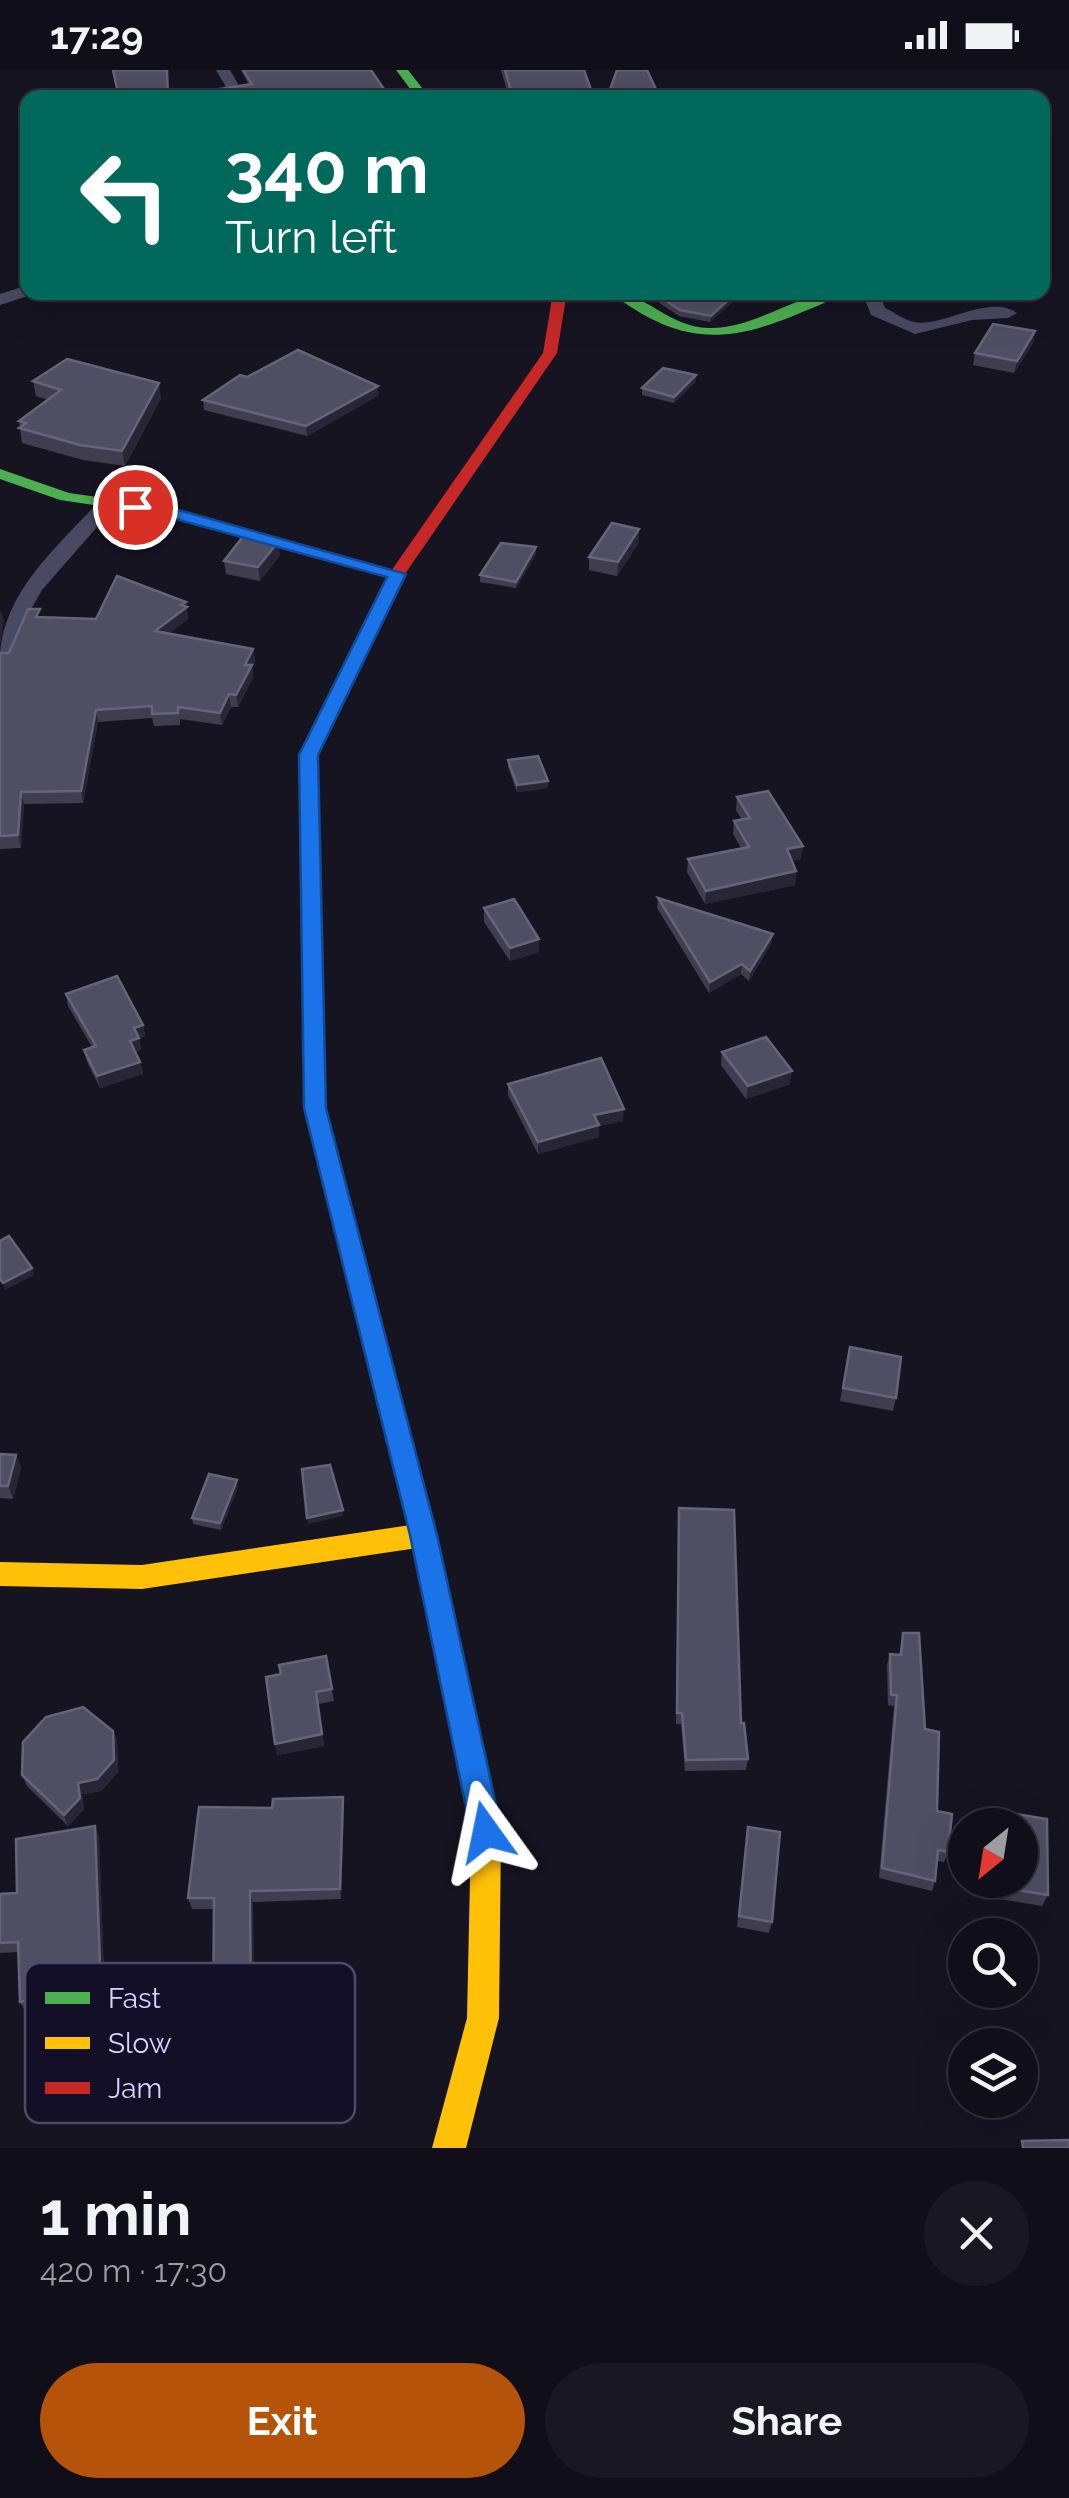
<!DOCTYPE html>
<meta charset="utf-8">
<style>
:root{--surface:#100f19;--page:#191822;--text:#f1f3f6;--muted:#9c9ca2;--line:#302f38;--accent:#b45309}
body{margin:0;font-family:Raleway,sans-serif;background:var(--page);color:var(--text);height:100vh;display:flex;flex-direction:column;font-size:38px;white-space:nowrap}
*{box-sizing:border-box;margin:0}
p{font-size:32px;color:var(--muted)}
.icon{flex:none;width:55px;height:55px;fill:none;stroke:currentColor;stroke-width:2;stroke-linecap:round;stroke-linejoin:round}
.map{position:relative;height:2078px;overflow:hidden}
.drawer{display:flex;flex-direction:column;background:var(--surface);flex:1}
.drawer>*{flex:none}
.hud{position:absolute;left:20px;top:20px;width:1030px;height:210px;border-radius:20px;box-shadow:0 10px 40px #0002,0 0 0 2px var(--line);background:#00695c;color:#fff;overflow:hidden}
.needle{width:65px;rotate:210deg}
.tools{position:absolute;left:948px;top:1738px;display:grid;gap:20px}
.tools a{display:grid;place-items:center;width:90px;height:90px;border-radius:50%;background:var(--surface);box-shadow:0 10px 40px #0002,0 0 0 2px var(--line);font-size:50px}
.pin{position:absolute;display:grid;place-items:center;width:85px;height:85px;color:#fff;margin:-42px;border:5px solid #fff;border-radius:50%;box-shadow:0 2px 10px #0007}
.me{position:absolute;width:110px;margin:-55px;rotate:348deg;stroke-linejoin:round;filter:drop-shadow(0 0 8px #0008)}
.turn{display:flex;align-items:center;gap:35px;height:210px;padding:0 40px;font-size:45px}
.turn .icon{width:130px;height:130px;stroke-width:2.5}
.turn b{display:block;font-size:70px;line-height:85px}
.round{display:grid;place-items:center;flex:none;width:105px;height:105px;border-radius:52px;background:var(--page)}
.overview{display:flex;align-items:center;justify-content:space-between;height:170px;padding:0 40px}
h1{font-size:60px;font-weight:700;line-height:75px}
.primary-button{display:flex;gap:20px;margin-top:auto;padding:20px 40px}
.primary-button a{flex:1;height:115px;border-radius:60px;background:var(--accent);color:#fff;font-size:40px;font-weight:700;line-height:115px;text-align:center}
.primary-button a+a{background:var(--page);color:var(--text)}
.status{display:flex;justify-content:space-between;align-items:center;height:70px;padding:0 50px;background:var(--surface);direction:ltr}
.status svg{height:28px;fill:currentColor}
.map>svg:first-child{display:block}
</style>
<div class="status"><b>17:29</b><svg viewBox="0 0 49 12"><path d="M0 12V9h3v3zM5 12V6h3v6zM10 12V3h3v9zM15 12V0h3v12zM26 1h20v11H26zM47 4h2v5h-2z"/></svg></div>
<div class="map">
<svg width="1069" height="2078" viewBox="0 0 1069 2078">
<rect width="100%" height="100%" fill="#161421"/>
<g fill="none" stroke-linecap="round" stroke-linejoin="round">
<g fill="#4a4962" fill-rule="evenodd">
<polygon points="216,0 230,0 238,14 236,17 226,17"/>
<polygon points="28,215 28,222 34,224 0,235 0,224"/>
<path d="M862 222H879L885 238C894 242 904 250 914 252 942 258 989 223 1017 243L1008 248 972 250 915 264 871 245Z"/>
<path d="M108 427 118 433 42 520 30 541 14 586 11 591 0 592C0 523 58 477 101 429Z"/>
</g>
<g fill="#4caf50" fill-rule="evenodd">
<polygon points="396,0 408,0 430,28 417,28"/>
<path d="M609 222C647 222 667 257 709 258 757 259 796 222 843 222 828 233 809 239 793 246 717 277 674 270 609 222Z"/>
<polygon points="0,399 69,423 168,437 405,504 397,509 161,445 60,430 0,409"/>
<polygon points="318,661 327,667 318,685 326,1038 437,1465 457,1558 453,1567 443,1571 433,1567 429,1558 411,1465 304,1038 300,685 311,663"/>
</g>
<g fill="#ffc107" fill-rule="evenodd">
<polygon points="424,1453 434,1457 437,1465 434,1473 424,1477 142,1519 0,1516 0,1492 142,1495"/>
<polygon points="443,1545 453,1549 457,1558 501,1762 499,1948 466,2078 432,2078 467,1948 471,1762 429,1558 433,1549"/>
</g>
<polygon fill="#c62828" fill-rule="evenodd" points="553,222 567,222 557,283 405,504 327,667 318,673 311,671 309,667 389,504 543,283"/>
</g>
<g fill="#403d50">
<polygon points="241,0 371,0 390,28 119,28 169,27 249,15"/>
<polygon points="501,0 584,0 594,28 509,28"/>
<polygon points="744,222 710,252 679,246 655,230 655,223"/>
<polygon points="1035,261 1033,273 1014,303 973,295 975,283"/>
<polygon points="696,305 696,311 674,333 642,325 642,318"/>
<polygon points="247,307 379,325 307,366 204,340 203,330"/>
<polygon points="33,311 161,328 125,396 83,390 22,373 19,351 48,330 36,326"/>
<polygon points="639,472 617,506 589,500 589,487"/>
<polygon points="536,484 516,518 480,512 480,505"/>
<polygon points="280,485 260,511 226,504 224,491"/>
<polygon points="186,532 188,549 170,563 253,579 255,591 252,597 253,607 238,637 231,637 222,655 180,649 180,655 154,656 152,648 98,652 83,733 24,734 21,778 0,779 0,583 9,583 42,548 96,549"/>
<polygon points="508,690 548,711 548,718 517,722 508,697"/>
<polygon points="737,727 801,789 792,791 796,801 795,815 705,834 687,802 688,789 741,778 733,764 734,751 742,750 736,740"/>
<polygon points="658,828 773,864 771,874 749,911 741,904 709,923 657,838"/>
<polygon points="484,838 539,882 510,891 484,852"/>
<polygon points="66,924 143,955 145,966 139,968 141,980 135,982 140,992 143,1004 100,1018 87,992 84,980 92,977 68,936"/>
<polygon points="722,982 790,1014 746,1029 721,995"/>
<polygon points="508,1014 623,1051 599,1056 599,1067 538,1084 508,1025"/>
<polygon points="850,1277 896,1328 893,1341 840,1331"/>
<polygon points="0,1384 16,1385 21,1398 13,1429 0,1428"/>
<polygon points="238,1417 221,1460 193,1454 192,1448"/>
<polygon points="679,1438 741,1653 748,1689 746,1700 685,1701 681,1654 676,1654"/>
<polygon points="903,1563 925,1659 937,1741 948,1782 944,1792 937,1791 935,1811 932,1821 879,1808 894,1636 888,1635 887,1595 890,1584 899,1585"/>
<polygon points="326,1586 334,1631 318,1634 324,1676 277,1685 281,1604"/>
<polygon points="113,1661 117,1672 118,1702 101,1721 82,1724 84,1739 68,1756 27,1716 22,1705"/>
<polygon points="344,1738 341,1829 253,1832 254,1976 216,1980 213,1970 213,1839 192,1839 188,1828"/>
<polygon points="998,1741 1047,1749 1048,1825 1042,1836 993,1828 993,1810 1020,1810 1020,1755 994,1755"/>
<polygon points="748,1757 772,1852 769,1863 737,1857"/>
<polygon points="99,1766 106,1960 67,1968 63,1958 62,1935 25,1941 20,1932 19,1882 0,1883 0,1824 17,1823"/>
</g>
<g fill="#282635">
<polygon points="737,222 744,222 710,252 711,246"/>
<polygon points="1035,261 1033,273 1014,303 1017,291"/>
<polygon points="696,305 696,311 674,333 674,327"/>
<polygon points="159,313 161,328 125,396 122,381"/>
<polygon points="378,316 379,325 307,366 306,356"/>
<polygon points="639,459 639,472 617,506 618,492"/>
<polygon points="278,472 280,485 260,511 258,497"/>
<polygon points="536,477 536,484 516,518 516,512"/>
<polygon points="186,532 188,549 157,573 155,561"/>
<polygon points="1,540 4,551 0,576 0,545"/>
<polygon points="253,579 255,591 252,597 253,607 238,637 236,625 245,595"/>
<polygon points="229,624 231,637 222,655 220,643"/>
<polygon points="96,640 98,652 83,733 81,721"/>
<polygon points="548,711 548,718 517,722 517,715"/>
<polygon points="21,722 24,734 21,778 18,765"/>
<polygon points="803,776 801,789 785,792 787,779"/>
<polygon points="796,801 795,815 705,834 706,821"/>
<polygon points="773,864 771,874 749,911 750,901"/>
<polygon points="539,869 539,882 510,891 510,878"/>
<polygon points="742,894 741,904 709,923 710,912"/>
<polygon points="143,955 145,966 139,968 141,980 133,983 130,971 134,958"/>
<polygon points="140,992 143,1004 100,1018 97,1006"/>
<polygon points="792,1001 790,1014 746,1029 748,1016"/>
<polygon points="624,1039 623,1051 599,1056 599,1067 538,1084 538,1072 594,1045"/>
<polygon points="32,1198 34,1205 5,1220 3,1213"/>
<polygon points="16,1385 21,1398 13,1429 8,1416"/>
<polygon points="237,1410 238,1417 221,1460 220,1453"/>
<polygon points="343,1440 343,1446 308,1454 307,1448"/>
<polygon points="316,1622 324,1676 277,1685 275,1674"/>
<polygon points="113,1661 117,1672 118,1702 101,1721 82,1724 84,1739 68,1756 64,1745 78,1713"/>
<polygon points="343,1727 344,1738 341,1829 340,1819"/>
<polygon points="95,1756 99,1766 106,1960 102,1951"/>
<polygon points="250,1821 253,1832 254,1976 251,1966"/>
</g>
<g fill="#504e63" stroke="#66637b" stroke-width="2.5">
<polygon points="113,0 167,0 168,27 252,14 243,0 371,0 390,28 119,28"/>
<polygon points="505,0 584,0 594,28 513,28"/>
<polygon points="617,0 647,0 660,28 607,28"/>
<polygon points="656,222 737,222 711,246 680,240 655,223"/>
<polygon points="993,254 1035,261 1017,291 975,283"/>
<polygon points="298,280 378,316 306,356 203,330 240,305 247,307"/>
<polygon points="67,289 159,313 122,381 80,375 19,358 26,353 19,351 61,320 33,311"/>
<polygon points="663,298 696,305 674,327 642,318"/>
<polygon points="612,453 639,459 618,492 589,487"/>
<polygon points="245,464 278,472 258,497 224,491"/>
<polygon points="501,473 536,477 516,512 480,505"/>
<polygon points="117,506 186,532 181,535 187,537 155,561 253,579 245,595 252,595 236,625 229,624 220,643 178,637 178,643 152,644 152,636 96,640 81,721 21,722 18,765 0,766 0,583 9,583 28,539 40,539 36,547 96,549"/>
<polygon points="538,686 548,711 517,715 508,690"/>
<polygon points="768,721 803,776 787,779 796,801 706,821 688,789 749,777 734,751 750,748 737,727"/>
<polygon points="658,828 773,864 750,901 742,894 710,912"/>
<polygon points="514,829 539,869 510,878 484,838"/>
<polygon points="117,906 143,955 134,958 139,968 130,971 140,992 97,1006 84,980 96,976 66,924"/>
<polygon points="766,967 792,1001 748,1016 722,982"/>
<polygon points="601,988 624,1039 594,1045 599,1055 538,1072 508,1014"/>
<polygon points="9,1166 32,1198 3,1213 0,1209 0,1171"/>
<polygon points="850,1277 901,1287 896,1328 843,1318"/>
<polygon points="0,1384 16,1385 8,1416 0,1416"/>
<polygon points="330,1395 343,1440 307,1448 302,1399"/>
<polygon points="209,1404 237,1410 220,1453 192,1448"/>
<polygon points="679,1438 734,1440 741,1653 744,1653 748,1689 686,1690 682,1643 677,1643"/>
<polygon points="903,1563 919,1563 925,1659 939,1662 937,1741 952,1744 948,1782 938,1780 935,1811 882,1798 897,1625 891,1625 890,1584 901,1585"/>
<polygon points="326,1586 332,1619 316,1622 322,1664 275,1674 266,1607 281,1604 279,1595"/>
<polygon points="83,1637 113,1661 114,1690 97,1709 78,1713 80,1728 64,1745 22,1705 23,1672 46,1647"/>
<polygon points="343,1727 340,1819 250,1821 251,1966 213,1970 214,1828 188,1828 199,1737 272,1738 273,1729"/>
<polygon points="998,1741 1047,1749 1048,1825 998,1817 998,1810 1020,1810 1020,1755 998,1755"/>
<polygon points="95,1756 102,1951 63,1958 62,1924 20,1932 18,1872 0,1873 0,1824 17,1823 16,1769"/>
<polygon points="748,1757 780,1762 772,1852 739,1846"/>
<polygon points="1069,2070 1069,2078 1023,2078 1022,2071"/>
</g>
<polygon fill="#1a73e8" stroke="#114b97" stroke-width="2.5" points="135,432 168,437 406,504 318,685 326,1038 437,1465 502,1762 497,1773 486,1777 476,1773 471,1762 410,1465 304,1038 299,685 387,507 161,445 129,440 129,433"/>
<rect x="25" y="1893" width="330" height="160" rx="15" fill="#130f26" stroke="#4e4a67" stroke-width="2.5"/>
<rect x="45" y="1922" width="45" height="12" fill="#4caf50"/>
<rect x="45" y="1967" width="45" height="12" fill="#ffc107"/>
<rect x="45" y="2012" width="45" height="12" fill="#c62828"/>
<g font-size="28" fill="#d9d4ff">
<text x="108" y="1938">Fast</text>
<text x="108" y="1983">Slow</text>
<text x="108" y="2028">Jam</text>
</g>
</svg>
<div class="tools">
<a><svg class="needle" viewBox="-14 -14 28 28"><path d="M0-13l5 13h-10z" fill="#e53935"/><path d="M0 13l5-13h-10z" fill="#9c9ca2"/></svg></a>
<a><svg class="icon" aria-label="search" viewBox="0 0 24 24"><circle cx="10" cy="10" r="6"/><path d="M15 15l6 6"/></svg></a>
<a><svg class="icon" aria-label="layers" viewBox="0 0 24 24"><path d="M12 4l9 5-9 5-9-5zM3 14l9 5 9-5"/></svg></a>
</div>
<div class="pin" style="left:135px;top:437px;background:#d93025"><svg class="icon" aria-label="arrive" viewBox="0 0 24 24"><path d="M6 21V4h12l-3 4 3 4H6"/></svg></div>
<svg class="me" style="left:486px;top:1762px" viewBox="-20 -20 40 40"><path d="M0-17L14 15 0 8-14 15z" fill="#1a73e8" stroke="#fff" stroke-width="4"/></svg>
<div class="hud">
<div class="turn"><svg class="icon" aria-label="left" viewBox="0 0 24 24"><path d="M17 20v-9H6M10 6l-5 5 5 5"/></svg><div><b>340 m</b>Turn left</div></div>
</div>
</div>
<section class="drawer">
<div class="overview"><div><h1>1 min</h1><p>420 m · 17:30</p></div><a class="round"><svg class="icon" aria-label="close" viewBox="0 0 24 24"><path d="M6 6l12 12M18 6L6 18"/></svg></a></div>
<div class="primary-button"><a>Exit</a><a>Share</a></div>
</section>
